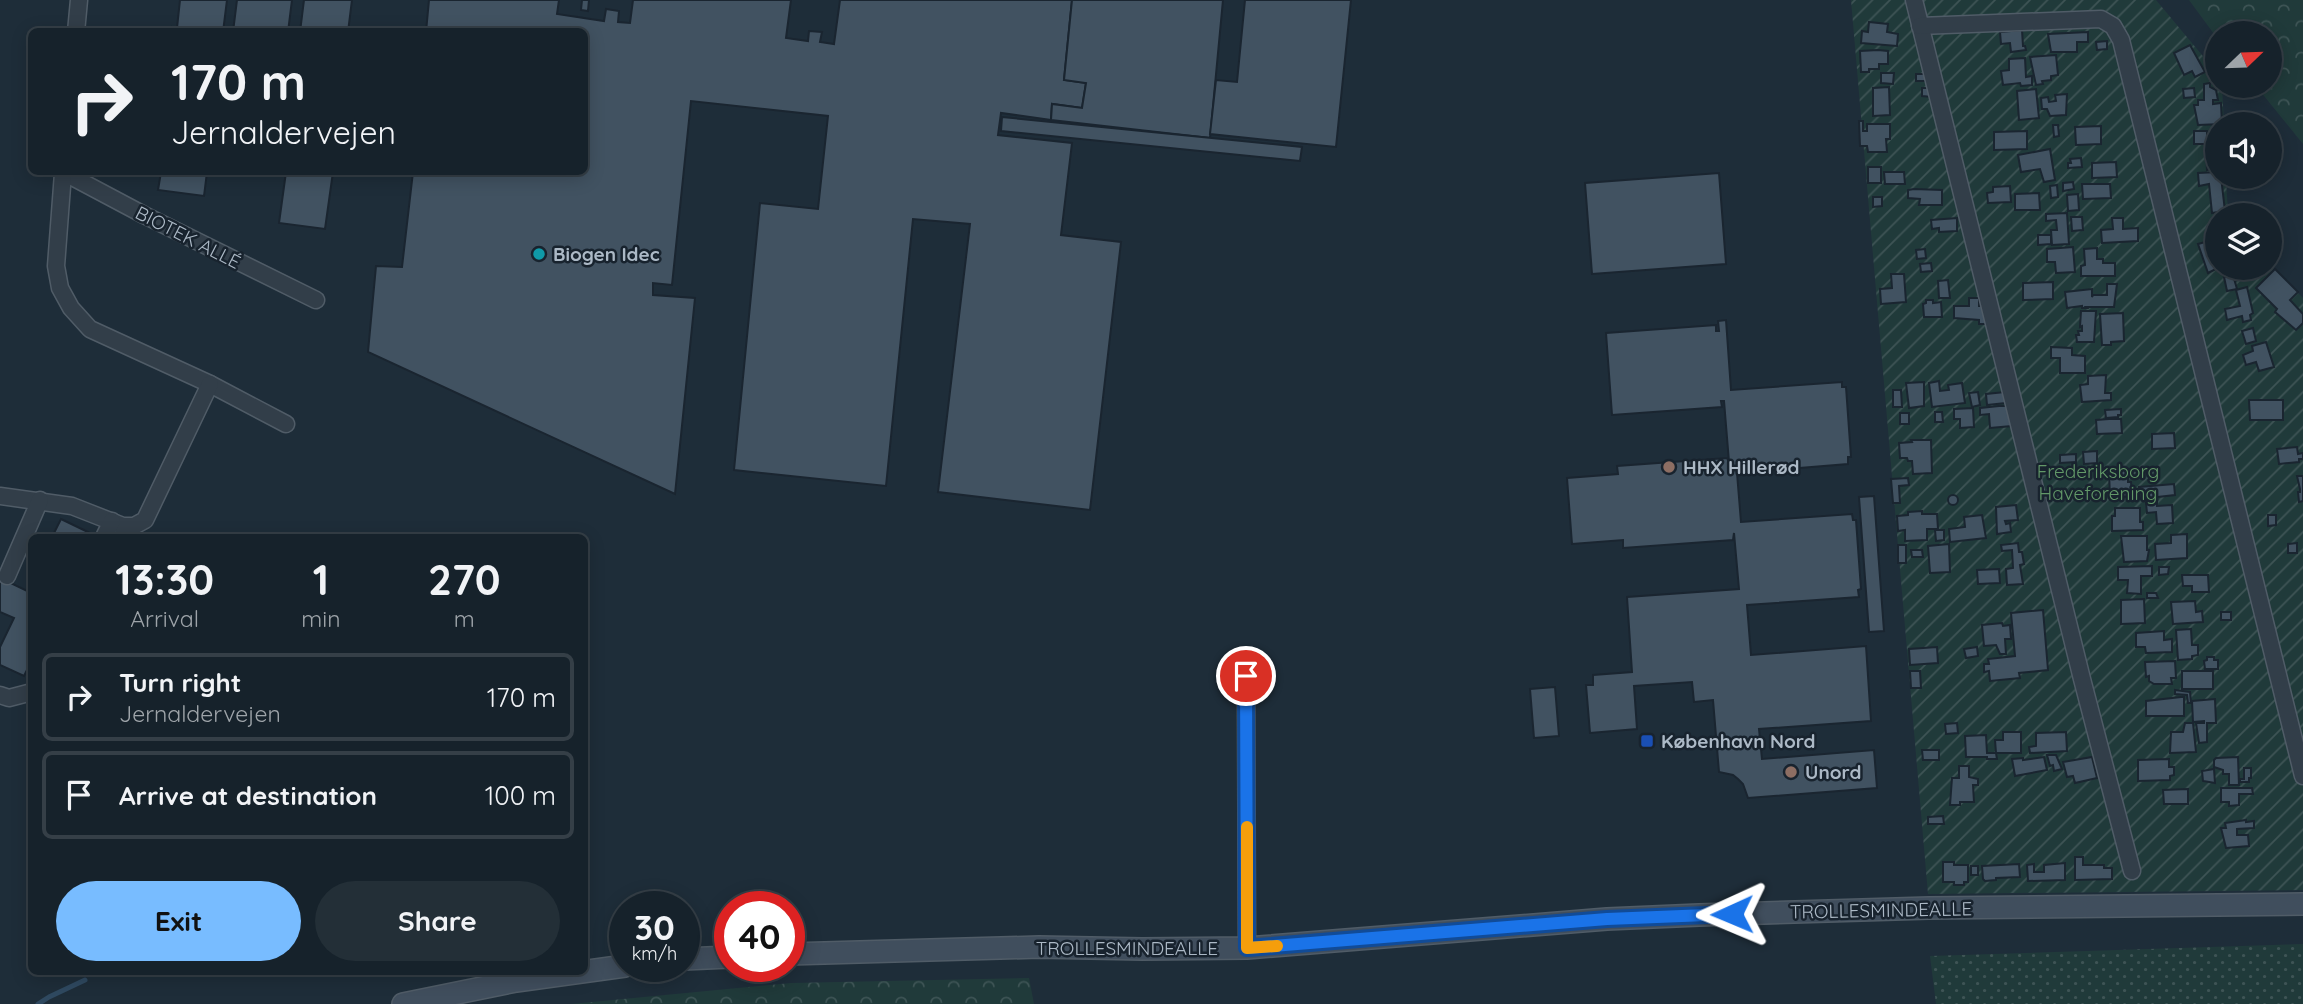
<!DOCTYPE html>
<meta charset="utf-8">
<style>
:root{--surface:#16222b;--page:#232f37;--text:#f1f3f6;--muted:#9ea4a9;--line:#353f47;--accent:#78bcff}
body{margin:0;font-family:Quicksand,sans-serif;background:var(--page);color:var(--text);height:100vh;display:flex;flex-direction:column;font-size:26px;white-space:nowrap}
*{box-sizing:border-box;margin:0}
p{font-size:23px;color:var(--muted)}
.icon{flex:none;width:38px;height:38px;fill:none;stroke:currentColor;stroke-width:2;stroke-linecap:round;stroke-linejoin:round}
.map{position:relative;flex:1;overflow:hidden}
.panel{position:absolute;left:28px;top:534px;width:560px;height:441px;display:flex;flex-direction:column;background:var(--surface);border-radius:10px;box-shadow:0 4px 18px #0003,0 0 0 2px var(--line)}
.panel>*{flex:none}
.guide{position:absolute;left:28px;top:28px;width:560px;height:147px;border-radius:10px;box-shadow:0 4px 18px #0003,0 0 0 2px var(--line);background:#16222b;color:var(--text);overflow:hidden}
.needle{width:46px;rotate:67deg}
.fabs{position:absolute;left:2205px;top:21px;display:grid;gap:14px}
.fabs a{display:grid;place-items:center;width:77px;height:77px;border-radius:50%;background:var(--surface);box-shadow:0 4px 18px #0003,0 0 0 2px var(--line);font-size:35px}
.speed{position:absolute;left:609px;top:891px;display:flex;gap:14px;font-size:35px;font-weight:700;text-align:center}
.speed>*{display:grid;place-content:center;width:91px;height:91px;border-radius:50%;background:var(--surface);box-shadow:0 4px 18px #0003,0 0 0 2px var(--line);line-height:1}
.speed small{font-size:18px;font-weight:400}
.speed .limit{border:10px solid #d22;background:#fff;color:#111}
.pin{position:absolute;display:grid;place-items:center;width:60px;height:60px;color:#fff;margin:-30px;border:4px solid #fff;border-radius:50%;box-shadow:0 2px 7px #0007}
.me{position:absolute;width:77px;margin:-38px;rotate:269deg;stroke-linejoin:round;filter:drop-shadow(0 0 5px #0008)}
.turn{display:flex;align-items:center;gap:24px;height:147px;padding:0 28px;font-size:32px}
.turn .icon{width:91px;height:91px;stroke-width:2.5}
.turn b{display:block;font-size:49px;line-height:60px}
.eta{display:flex;justify-content:space-evenly;align-items:center;height:119px;text-align:center}
.eta b{font-size:42px;font-weight:800;line-height:49px}
.action{display:flex;gap:14px;margin-top:auto;padding:14px 28px}
.action a{flex:1;height:80px;border-radius:42px;background:var(--accent);color:#111;font-size:28px;font-weight:800;line-height:80px;text-align:center}
.action a+a{background:var(--page);color:var(--text)}
ul{padding:0;list-style:none}
li{display:flex;align-items:center;gap:21px;height:88px;margin:0 14px 10px;padding:0 14px;border:4px solid var(--line);border-radius:10px}
li div{flex:1}
li b{display:block;font-size:26px}
li em{font-style:normal}
.map>svg:first-child{display:block}
</style>
<div class="map">
<svg width="2303" height="1004" viewBox="0 0 2303 1004">
<defs>
<pattern id="grass-dots" width="8" height="8" patternUnits="userSpaceOnUse" patternTransform="scale(1.75)"><rect width="8" height="8" fill="#203a3a"/><path d="M2 2h.1M6 6h.1" fill="none" stroke="#3e5455" stroke-width="1.8" stroke-linecap="round"/></pattern>
<pattern id="forest-crowns" width="20" height="18" patternUnits="userSpaceOnUse" patternTransform="scale(1.75)"><rect width="20" height="18" fill="#203a3a"/><path d="M2 6a3 3 0 1 1 6 0M12 15a3 3 0 1 1 6 0" fill="none" stroke="#3e5455"/></pattern>
<pattern id="garden-furrows" width="10" height="10" patternUnits="userSpaceOnUse" patternTransform="scale(1.75)"><rect width="10" height="10" fill="#203a3a"/><path d="M-1 1l2-2M0 10L10 0M9 11l2-2" fill="none" stroke="#3e5455"/></pattern>
</defs>
<rect width="100%" height="100%" fill="#1e2d39"/>
<polygon fill="url(#grass-dots)" points="2303,944 2303,1004 1936,1004 1930,956"/>
<g fill="url(#forest-crowns)">
<polygon points="2189,0 2303,0 2303,144 2256,86 2270,86 2270,33 2217,33 2217,38"/>
<polygon points="1029,978 1034,1004 571,1004 791,983"/>
</g>
<polygon fill="url(#garden-furrows)" points="1851,0 2156,0 2217,73 2217,86 2222,86 2224,124 2217,124 2217,177 2226,177 2228,215 2217,215 2217,268 2270,268 2270,265 2303,298 2303,890 1928,894"/>
<g fill="none" stroke-linecap="round" stroke-linejoin="round">
<polyline stroke="#2f4960" stroke-width="5" points="38,1004 49,997 85,980"/>
</g>
<g fill="#415261" stroke="#1a2530" stroke-width="2">
<polygon points="180,0 227,0 223,32 171,32 172,27 177,28"/>
<polygon points="237,0 292,0 288,32 233,32"/>
<polygon points="304,0 352,0 348,32 300,32"/>
<polygon points="429,0 559,0 557,14 604,21 606,9 619,11 618,22 630,23 633,0 791,0 786,38 808,41 809,31 822,32 820,42 834,44 840,0 1072,0 1064,80 1086,83 1082,108 1052,104 1051,120 1001,113 998,135 1072,143 1061,235 1121,242 1090,510 938,492 970,224 913,219 886,486 734,470 760,203 818,209 828,116 691,101 672,285 653,283 653,295 695,298 675,494 368,352 376,266 402,267 413,172 584,172 584,32 426,32"/>
<polygon points="582,0 589,0 588,11 581,10"/>
<polygon points="1072,0 1223,0 1210,138 1051,120 1052,104 1082,108 1086,83 1064,80"/>
<polygon points="1245,0 1351,0 1336,147 1210,134 1216,80 1237,82"/>
<polygon points="1869,22 1888,24 1887,32 1898,34 1897,46 1861,43 1862,31 1868,32"/>
<polygon points="2022,30 2023,46 2025,46 2026,50 2011,52 2010,43 2001,44 2000,32"/>
<polygon points="2088,32 2088,42 2077,42 2077,52 2051,52 2048,34"/>
<polygon points="2107,41 2107,49 2097,50 2096,42"/>
<polygon points="2190,45 2205,72 2195,77 2192,71 2184,75 2174,53"/>
<polygon points="1878,50 1888,51 1888,64 1879,64 1879,69 1869,69 1869,72 1861,72 1860,51"/>
<polygon points="2056,55 2058,75 2051,76 2051,80 2042,81 2043,84 2036,85 2030,57"/>
<polygon points="2025,58 2026,77 2032,76 2032,85 2021,86 2020,83 2003,85 2001,71 2009,70 2009,59"/>
<polygon points="1881,73 1894,73 1893,84 1881,83"/>
<rect x="1916" y="74" width="9" height="7"/>
<polygon points="2210,83 2210,87 2216,90 2218,100 2213,100 2213,104 2221,103 2222,124 2198,125 2194,105 2198,105 2198,100 2204,100 2204,84"/>
<polygon points="1889,87 1890,115 1873,116 1873,88"/>
<polygon points="1922,88 1932,88 1932,97 1922,96"/>
<polygon points="2194,88 2195,97 2184,98 2183,89"/>
<polygon points="2036,89 2039,118 2019,120 2017,91"/>
<polygon points="2067,94 2066,115 2050,116 2047,109 2042,109 2041,98 2048,97 2049,102 2056,101 2055,95"/>
<polygon points="1002,117 1302,147 1300,161 1001,131"/>
<polygon points="1859,121 1863,121 1863,131 1867,131 1867,124 1890,124 1890,139 1886,139 1887,152 1868,152 1867,146 1860,146"/>
<polygon points="2053,125 2058,125 2059,136 2054,137"/>
<polygon points="2101,126 2101,144 2076,145 2075,127"/>
<polygon points="2027,131 2027,149 1994,150 1994,132"/>
<polygon points="2194,131 2207,131 2207,134 2215,134 2215,140 2207,140 2207,144 2194,144"/>
<polygon points="2206,145 2217,145 2217,169 2207,170"/>
<polygon points="2050,149 2055,180 2044,182 2040,169 2021,172 2018,155"/>
<polygon points="2081,158 2082,167 2068,168 2068,163 2071,163 2070,159"/>
<polygon points="2116,162 2117,177 2092,178 2092,163"/>
<rect x="1868" y="167" width="13" height="16"/>
<polygon points="161,172 207,172 204,196 158,190"/>
<polygon points="286,172 333,172 325,229 279,223"/>
<polygon points="1884,172 1904,172 1905,184 1885,184"/>
<polygon points="2217,172 2217,177 2221,177 2225,211 2212,213 2209,184 2199,186 2198,173"/>
<polygon points="1719,173 1726,264 1592,274 1585,183"/>
<polygon points="2073,182 2074,189 2063,191 2063,183"/>
<polygon points="2082,184 2110,184 2111,198 2083,199"/>
<polygon points="2057,185 2058,197 2051,198 2050,186"/>
<polygon points="2010,186 2011,202 1988,203 1987,193 1993,192 1993,187"/>
<polygon points="1914,189 1942,190 1942,205 1919,205 1920,199 1908,198 1908,190"/>
<polygon points="2039,193 2040,210 2015,210 2015,194"/>
<polygon points="2078,194 2079,210 2068,211 2067,195"/>
<polygon points="1873,197 1882,197 1882,206 1873,207"/>
<polygon points="2067,213 2069,244 2052,245 2051,230 2057,230 2056,220 2046,221 2046,214"/>
<polygon points="2071,217 2082,217 2083,230 2072,231"/>
<polygon points="1957,218 1957,231 1939,232 1939,228 1932,229 1931,220"/>
<polygon points="2112,218 2123,218 2123,229 2138,228 2138,241 2102,243 2101,230 2113,229"/>
<polygon points="2038,235 2051,235 2051,244 2038,245"/>
<polygon points="2216,239 2218,268 2208,273 2198,244"/>
<polygon points="2073,247 2075,272 2056,273 2055,262 2047,262 2047,249"/>
<polygon points="2097,248 2097,259 2103,259 2103,263 2115,263 2115,276 2081,276 2081,266 2085,265 2084,249"/>
<polygon points="1925,249 1926,258 1917,259 1916,250"/>
<polygon points="1931,263 1932,271 1921,272 1920,264"/>
<polygon points="2275,269 2298,292 2290,300 2303,314 2303,323 2296,330 2275,312 2277,309 2256,288"/>
<polygon points="1891,274 1904,274 1906,302 1881,304 1880,289 1892,288"/>
<polygon points="2233,275 2237,289 2227,291 2224,277"/>
<polygon points="1948,280 1950,298 1939,298 1938,281"/>
<polygon points="2053,282 2053,299 2023,300 2023,283"/>
<polygon points="2107,284 2117,284 2114,307 2086,307 2087,308 2082,308 2082,306 2067,308 2065,292 2092,289 2092,297 2093,295 2107,295"/>
<polygon points="2247,287 2253,313 2250,315 2251,320 2243,322 2242,316 2227,320 2225,309 2240,306 2236,290"/>
<polygon points="1969,298 1979,298 1979,306 1986,306 1986,324 1979,324 1979,320 1954,318 1954,306 1969,306"/>
<polygon points="1926,300 1933,300 1933,303 1941,302 1942,317 1924,317 1923,304 1926,303"/>
<polygon points="2081,311 2096,311 2094,342 2077,342 2076,335 2079,335 2078,331 2082,331 2082,326 2080,327"/>
<polygon points="2123,313 2124,341 2111,342 2111,345 2102,345 2100,314"/>
<polygon points="1726,320 1731,390 1842,382 1842,387 1846,387 1851,457 1848,457 1848,464 1737,473 1741,522 1852,514 1853,520 1856,520 1861,589 1858,590 1859,597 1747,605 1751,655 1866,646 1871,721 1759,729 1762,759 1874,750 1877,788 1748,798 1743,784 1738,779 1733,775 1719,772 1713,700 1694,702 1692,682 1634,686 1637,729 1590,733 1586,685 1593,685 1593,675 1632,672 1627,597 1739,589 1734,533 1733,540 1623,548 1623,540 1572,544 1567,478 1618,474 1617,466 1727,458 1729,462 1724,401 1721,401 1722,407 1612,415 1606,333 1716,325 1716,331 1719,331 1718,321"/>
<polygon points="2253,328 2256,341 2246,344 2242,331"/>
<polygon points="2266,342 2274,367 2259,371 2256,362 2246,365 2243,355 2253,351 2252,346"/>
<polygon points="2051,347 2072,348 2072,355 2085,356 2085,373 2060,373 2060,358 2051,358"/>
<polygon points="2106,375 2105,393 2111,393 2111,400 2082,402 2080,385 2088,384 2088,376"/>
<polygon points="1939,381 1940,391 1949,390 1948,385 1962,383 1965,403 1932,407 1929,383"/>
<polygon points="1924,382 1924,406 1909,408 1906,383"/>
<polygon points="1893,390 1901,390 1902,407 1893,407"/>
<polygon points="1978,392 1980,405 1972,407 1969,393"/>
<polygon points="2005,392 2006,403 1987,405 1986,394"/>
<polygon points="2249,400 2283,400 2283,420 2250,420"/>
<polygon points="1999,406 2009,406 2012,426 1990,428 1989,414 1980,415 1980,408"/>
<polygon points="1973,408 1974,427 1960,428 1960,419 1954,419 1954,409"/>
<polygon points="2121,409 2121,415 2118,415 2118,417 2106,418 2105,410"/>
<polygon points="1935,412 1942,412 1943,422 1935,422"/>
<rect x="1900" y="413" width="9" height="11"/>
<polygon points="2109,419 2121,419 2122,433 2097,434 2096,420"/>
<polygon points="2174,433 2175,448 2152,449 2152,434"/>
<polygon points="1911,440 1931,440 1932,473 1913,474 1912,461 1908,461 1907,458 1900,458 1899,443 1912,442"/>
<polygon points="2297,447 2298,454 2303,453 2303,459 2299,459 2299,462 2279,464 2277,449"/>
<polygon points="2097,451 2097,463 2084,464 2083,452"/>
<polygon points="2076,454 2076,462 2060,463 2060,455"/>
<polygon points="2128,470 2128,482 2131,482 2132,496 2110,498 2109,471"/>
<polygon points="2297,476 2303,476 2303,501 2299,502 2298,492 2300,492 2300,489"/>
<polygon points="1908,478 1909,485 1899,486 1900,503 1893,503 1891,479"/>
<polygon points="2174,484 2175,495 2140,499 2139,487"/>
<circle cx="1953" cy="500" r="5"/>
<polygon points="1874,496 1884,631 1869,632 1859,497"/>
<polygon points="2157,502 2157,506 2172,505 2173,523 2157,524 2156,512 2147,513 2146,503"/>
<polygon points="2016,505 2018,520 2005,521 2006,524 2010,523 2011,532 1997,534 1996,507"/>
<polygon points="2115,508 2140,508 2140,522 2143,522 2143,530 2112,531 2112,516 2115,516"/>
<polygon points="1922,511 1922,514 1937,514 1938,529 1927,529 1927,540 1905,541 1905,530 1898,531 1897,516 1908,515 1908,512"/>
<polygon points="1982,515 1986,538 1950,542 1949,529 1965,527 1964,517"/>
<polygon points="2268,515 2276,515 2276,525 2268,526"/>
<polygon points="61,519 92,534 90,537 52,537"/>
<polygon points="1935,530 1944,530 1944,540 1936,541"/>
<polygon points="2187,534 2187,558 2156,560 2155,544 2171,543 2171,535"/>
<polygon points="2121,536 2147,536 2147,550 2149,550 2147,561 2124,562"/>
<polygon points="2018,543 2019,552 2022,552 2024,564 2020,565 2023,584 2007,585 2006,569 2013,568 2012,550 2002,551 2001,545"/>
<polygon points="2297,543 2297,553 2288,553 2288,544"/>
<polygon points="1949,544 1950,572 1930,573 1928,546"/>
<rect x="1898" y="545" width="8" height="18"/>
<polygon points="1911,550 1922,550 1923,557 1912,557"/>
<polygon points="2152,566 2152,576 2141,576 2141,594 2127,593 2128,580 2118,580 2118,567"/>
<polygon points="2159,567 2169,567 2168,574 2159,575"/>
<polygon points="1999,569 2000,583 1978,584 1977,570"/>
<polygon points="2182,575 2208,575 2209,592 2192,592 2192,586 2183,586"/>
<polygon points="0,578 27,591 32,581 32,660 24,676 0,665 0,647 14,618 0,612"/>
<polygon points="2147,593 2156,593 2158,598 2147,598"/>
<polygon points="2144,599 2145,623 2121,624 2121,600"/>
<polygon points="2195,601 2196,612 2202,611 2203,622 2173,624 2171,602"/>
<polygon points="2043,610 2048,670 2019,673 2020,678 1990,681 1989,671 1984,672 1984,664 1989,664 1988,659 2015,656 2011,613"/>
<rect x="2221" y="612" width="10" height="8"/>
<polygon points="2002,623 2003,626 2010,625 2011,639 2005,639 2006,654 2000,654 1996,645 1984,646 1982,625"/>
<polygon points="2191,629 2192,645 2198,645 2198,655 2192,656 2192,659 2178,660 2176,630"/>
<polygon points="2164,631 2164,640 2172,639 2172,652 2146,653 2145,647 2136,647 2136,633"/>
<polygon points="1937,647 1938,663 1910,665 1909,649"/>
<polygon points="1977,647 1978,656 1966,658 1964,649"/>
<polygon points="2207,657 2214,657 2214,660 2218,660 2218,669 2205,669 2204,661 2207,660"/>
<polygon points="2175,661 2176,678 2171,678 2172,684 2154,684 2149,681 2149,676 2146,677 2145,662"/>
<polygon points="1910,671 1920,671 1921,688 1911,688"/>
<rect x="2182" y="671" width="31" height="18"/>
<polygon points="1555,687 1559,736 1534,738 1530,689"/>
<polygon points="2175,690 2190,692 2191,703 2188,703 2187,695 2175,694"/>
<polygon points="2181,697 2184,697 2184,716 2146,716 2146,701"/>
<polygon points="2215,699 2216,723 2207,723 2207,742 2199,743 2196,723 2204,723 2204,721 2193,722 2192,701"/>
<polygon points="1957,723 1958,733 1946,734 1945,724"/>
<polygon points="2185,723 2193,723 2196,752 2170,753 2171,732 2183,732"/>
<polygon points="2003,732 2021,732 2021,753 1996,753 1997,759 1987,759 1987,757 1966,757 1965,736 1986,735 1987,753 1996,753 1995,740 2003,740"/>
<polygon points="2066,732 2067,751 2030,753 2029,747 2036,746 2036,733"/>
<polygon points="1922,750 1939,750 1939,760 1923,760"/>
<polygon points="2047,755 2056,755 2062,769 2054,771 2053,765 2050,766"/>
<polygon points="2044,757 2047,770 2015,776 2012,759 2023,758 2023,760"/>
<polygon points="2092,757 2097,778 2075,783 2073,776 2067,777 2063,762"/>
<polygon points="2238,757 2239,785 2229,785 2229,774 2223,774 2223,770 2214,767 2214,760 2216,758"/>
<polygon points="2169,759 2169,767 2174,767 2174,775 2170,776 2170,780 2138,781 2138,760"/>
<polygon points="1959,766 1969,766 1969,777 1978,779 1978,785 1973,785 1974,802 1960,802 1960,805 1950,805 1952,778 1959,778"/>
<polygon points="2244,768 2251,768 2251,778 2249,778 2249,782 2240,782 2240,779 2244,779"/>
<polygon points="2214,769 2215,783 2203,781 2202,771"/>
<polygon points="2221,788 2252,788 2253,794 2239,794 2239,805 2229,806 2229,802 2221,802"/>
<polygon points="2188,789 2188,804 2164,804 2163,790"/>
<polygon points="1943,816 1944,824 1928,824 1928,817"/>
<polygon points="2246,820 2246,822 2254,821 2254,828 2237,829 2237,835 2248,835 2249,846 2226,848 2221,828 2226,828 2225,823"/>
<polygon points="2075,857 2083,857 2083,865 2104,865 2104,868 2112,868 2112,879 2075,880"/>
<polygon points="1943,862 1954,862 1954,865 1968,865 1968,882 1964,882 1964,885 1954,885 1954,882 1943,882"/>
<polygon points="2065,863 2065,880 2028,881 2027,865 2034,864 2034,872 2044,872 2044,865"/>
<polygon points="2019,864 2020,877 1996,878 1996,880 1985,881 1983,879 1982,866"/>
<rect x="1971" y="866" width="7" height="9"/>
</g>
<g fill="none" stroke-linecap="round" stroke-linejoin="round">
<defs>
<g id="street">
<polyline points="1914,0 2082,679 2132,871"/>
<polyline points="1920,26 2101,19 2113,26 2121,40 2303,776"/>
<polyline points="76,32 79,0"/>
<polyline points="63,172 144,215 316,300"/>
<polyline points="63,173 56,266 60,288 71,308 90,329 210,384 286,424"/>
<polyline points="0,496 72,506 123,526 134,526 145,520 210,384"/>
<polyline points="104,537 112,521"/>
<polyline points="7,576 40,500"/>
<polyline points="1246,676 1247,948"/>
<polyline points="0,695 9,698 32,692"/>
</g>
<g id="secondary">
<polyline points="789,954 1039,947 1142,949 1247,948 1607,919 1699,915 1929,908 2303,904"/>
<polyline points="684,959 730,957"/>
<polyline points="403,1004 516,981 625,966"/>
</g>
</defs>
<use href="#street" stroke="#505c67" stroke-width="19"/>
<use href="#secondary" stroke="#505c67" stroke-width="24"/>
<use href="#street" stroke="#323e49" stroke-width="16"/>
<use href="#secondary" stroke="#404e5d" stroke-width="21"/>
</g>
<g fill="none" stroke-linecap="round" stroke-linejoin="round">
<defs>
<polyline id="route" points="1246,676 1247,948 1607,919 1732,914"/>
</defs>
<use href="#route" stroke="#114b97" stroke-width="18"/>
<use href="#route" stroke="#1a73e8" stroke-width="12"/>
<polyline stroke="#f59e0b" stroke-width="12" points="1247,827 1247,948 1277,946"/>
</g>
<circle fill="#0f9aa8" stroke="#18232e" stroke-width="2.5" cx="539" cy="254" r="7"/>
<g fill="#8d6e63" stroke="#18232e" stroke-width="2.5">
<circle cx="1669" cy="467" r="7"/>
<circle cx="1791" cy="772" r="7"/>
</g>
<rect fill="#1a4fb4" stroke="#18232e" stroke-width="2.5" x="1640" y="734" width="14" height="14" rx="3.5"/>
<g text-anchor="middle" stroke-width="5" stroke-linejoin="round" paint-order="stroke">
<g font-size="19" fill="#acb9c6" stroke="#18232e">
<text transform="translate(188 237) rotate(27)" y="7">BIOTEK ALLÉ</text>
<text transform="translate(1881 910) rotate(-1)" y="7">TROLLESMINDEALLE</text>
<text x="1127" y="955">TROLLESMINDEALLE</text>
</g>
<g font-size="19" font-weight="bold" fill="#acb9c6" stroke="#18232e" text-anchor="start">
<text x="553" y="261">Biogen Idec</text>
<text x="1683" y="474">HHX Hillerød</text>
<text x="1661" y="748">København Nord</text>
<text x="1805" y="779">Unord</text>
</g>
<g font-size="19" fill="#629868" stroke="#18232e">
<text x="2098" y="478">Frederiksborg<tspan x="2098" dy="22">Haveforening</tspan></text>
</g>
</g>
</svg>
<div class="fabs">
<a><svg class="needle" viewBox="-14 -14 28 28"><path d="M0-13l5 13h-10z" fill="#e53935"/><path d="M0 13l5-13h-10z" fill="#9ea4a9"/></svg></a>
<a><svg class="icon" aria-label="sound" viewBox="0 0 24 24"><path d="M4 9h4l5-4v14l-5-4H4zM17 9q2 3 0 6"/></svg></a>
<a><svg class="icon" aria-label="layers" viewBox="0 0 24 24"><path d="M12 4l9 5-9 5-9-5zM3 14l9 5 9-5"/></svg></a>
</div>
<div class="speed"><div>30<small>km/h</small></div><div class="limit">40</div></div>
<div class="pin" style="left:1246px;top:676px;background:#d93025"><svg class="icon" aria-label="arrive" viewBox="0 0 24 24"><path d="M6 21V4h12l-3 4 3 4H6"/></svg></div>
<svg class="me" style="left:1732px;top:914px" viewBox="-20 -20 40 40"><path d="M0-17L14 15 0 8-14 15z" fill="#1a73e8" stroke="#fff" stroke-width="4"/></svg>
<div class="guide">
<div class="turn"><svg class="icon" aria-label="right" viewBox="0 0 24 24"><path d="M7 20v-9h11M14 6l5 5-5 5"/></svg><div><b>170 m</b>Jernaldervejen</div></div>
</div>
<section class="panel">
<div class="eta">
<div><b>13:30</b><p>Arrival</p></div>
<div><b>1</b><p>min</p></div>
<div><b>270</b><p>m</p></div>
</div>
<ul>
<li><svg class="icon" aria-label="right" viewBox="0 0 24 24"><path d="M7 20v-9h11M14 6l5 5-5 5"/></svg><div><b>Turn right</b><p>Jernaldervejen</p></div><em>170 m</em></li>
<li><svg class="icon" aria-label="arrive" viewBox="0 0 24 24"><path d="M6 21V4h12l-3 4 3 4H6"/></svg><div><b>Arrive at destination</b></div><em>100 m</em></li>
</ul>
<div class="action"><a>Exit</a><a>Share</a></div>
</section>
</div>
